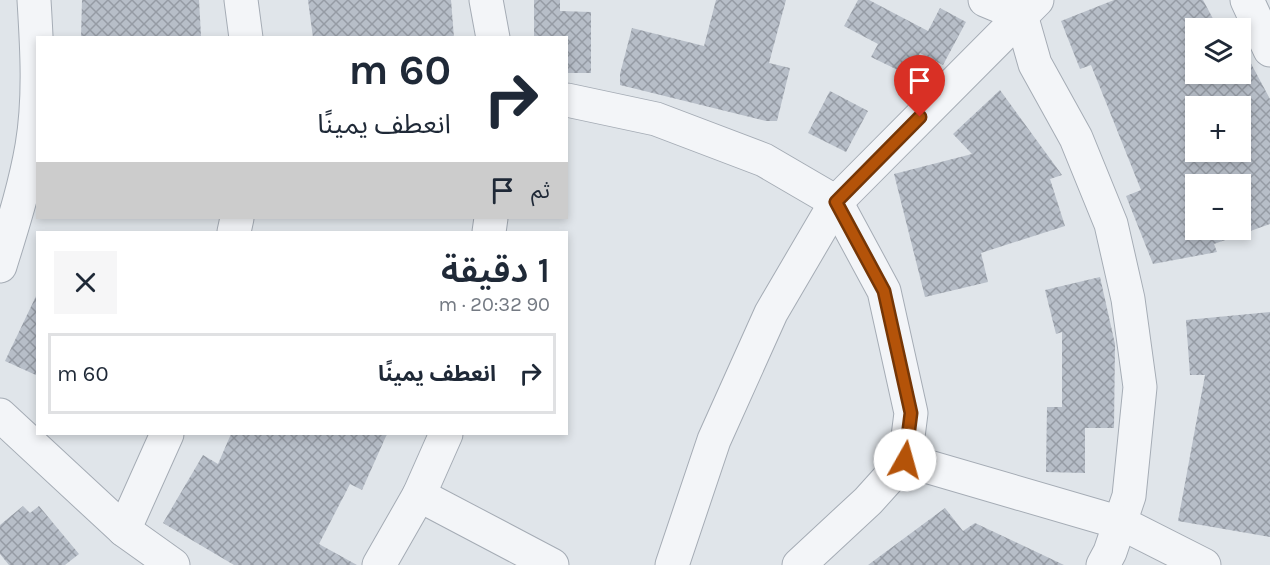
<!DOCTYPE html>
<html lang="ar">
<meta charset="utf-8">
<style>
:root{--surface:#fff;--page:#f6f6f7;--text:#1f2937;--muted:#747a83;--line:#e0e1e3}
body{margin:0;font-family:Karla,"Noto Sans Arabic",sans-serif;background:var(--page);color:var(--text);direction:rtl;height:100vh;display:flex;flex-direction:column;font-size:22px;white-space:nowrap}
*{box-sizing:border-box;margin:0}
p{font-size:20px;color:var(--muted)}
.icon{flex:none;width:33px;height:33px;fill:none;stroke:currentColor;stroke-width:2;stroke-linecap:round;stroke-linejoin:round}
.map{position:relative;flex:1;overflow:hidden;direction:ltr}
.panel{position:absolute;left:36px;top:231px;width:532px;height:204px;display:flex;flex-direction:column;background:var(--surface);border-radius:0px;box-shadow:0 3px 9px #0003;direction:rtl}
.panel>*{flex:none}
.hud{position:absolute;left:36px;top:36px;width:532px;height:183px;border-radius:0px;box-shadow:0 3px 9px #0003;direction:rtl;background:#fff;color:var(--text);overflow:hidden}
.buttons{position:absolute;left:1185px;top:18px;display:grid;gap:12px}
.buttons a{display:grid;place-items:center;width:66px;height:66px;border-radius:0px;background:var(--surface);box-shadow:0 3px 9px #0003;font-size:30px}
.pin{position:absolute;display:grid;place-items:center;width:51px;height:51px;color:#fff;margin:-62px -26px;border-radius:50% 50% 50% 0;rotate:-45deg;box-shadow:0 0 6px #0007}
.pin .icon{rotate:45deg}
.me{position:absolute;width:66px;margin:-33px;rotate:7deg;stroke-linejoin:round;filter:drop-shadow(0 0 4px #0008)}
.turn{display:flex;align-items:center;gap:21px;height:126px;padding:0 18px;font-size:27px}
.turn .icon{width:78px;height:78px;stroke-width:2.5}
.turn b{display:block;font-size:42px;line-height:51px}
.then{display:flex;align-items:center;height:57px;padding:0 18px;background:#0003;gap:12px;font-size:22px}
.round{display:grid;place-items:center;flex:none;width:63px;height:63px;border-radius:0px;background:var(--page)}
.overview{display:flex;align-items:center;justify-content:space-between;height:102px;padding:0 18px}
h1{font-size:36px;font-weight:600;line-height:45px}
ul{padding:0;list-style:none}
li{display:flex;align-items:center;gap:18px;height:81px;margin:0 12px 9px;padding:0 6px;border:3px solid var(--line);border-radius:0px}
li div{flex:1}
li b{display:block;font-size:22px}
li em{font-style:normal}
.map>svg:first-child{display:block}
</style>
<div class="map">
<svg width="1270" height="565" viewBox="0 0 1270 565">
<defs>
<pattern id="building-cross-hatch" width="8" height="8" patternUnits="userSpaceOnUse" patternTransform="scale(1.5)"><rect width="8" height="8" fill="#b7bec8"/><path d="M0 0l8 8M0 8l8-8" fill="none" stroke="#959ba4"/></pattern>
</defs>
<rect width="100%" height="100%" fill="#e0e5ea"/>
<g fill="url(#building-cross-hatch)" fill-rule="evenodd">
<polygon points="82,0 199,0 201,36 175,38 81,38"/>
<polygon points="308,0 451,0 454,38 313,38"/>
<polygon points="534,0 560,0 560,11 591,12 591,73 567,73 567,38 534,38"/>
<polygon points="716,0 786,0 769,63 790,68 777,121 766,121 620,85 620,74 632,28 704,46"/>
<polygon points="858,0 869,0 928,31 940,8 966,22 943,65 920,53 908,75 871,57 878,44 844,26"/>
<path d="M1114 0H1203L1218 28H1196V74H1240V43L1270 99V224L1214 244 1217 252 1153 264 1126 196 1141 190 1091 65 1080 69 1061 21ZM1196 106H1240V152H1196ZM1196 184H1240V230H1196Z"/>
<polygon points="1000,90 1062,175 1050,179 1065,226 981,253 988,282 925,297 894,174 972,154 953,134"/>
<polygon points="830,91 868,111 846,152 808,133"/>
<polygon points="1100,277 1115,344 1114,428 1085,428 1085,473 1046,472 1047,407 1062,407 1062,332 1056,334 1045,290"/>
<polygon points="38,292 38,376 5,361"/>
<polygon points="1270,312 1270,537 1178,521 1205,375 1190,375 1186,320"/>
<polygon points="231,434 387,434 362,490 350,484 319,544 357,565 234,565 163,523 203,455 218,464"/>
<polygon points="23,506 30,513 39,506 79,554 65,565 9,565 0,554 0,525"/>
<polygon points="945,508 963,531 975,523 1064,565 868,565"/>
</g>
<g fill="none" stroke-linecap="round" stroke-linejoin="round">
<defs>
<g id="minor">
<polyline points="241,0 246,38"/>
<polyline points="486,0 493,38"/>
<polyline points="985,0 1021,15 1035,64 1076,138 1111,224 1128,299 1140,387 1129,496 1110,552 1103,565"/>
<polyline points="1247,0 1270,50"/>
<polyline points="567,100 656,119 764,160 836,202 884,291 911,413 905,460 868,501 799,565"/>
<polyline points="234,232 237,218"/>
<polyline points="489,232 491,218"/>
<path d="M0 266C12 227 25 187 32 146 40 99 37 48 34 0"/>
<polyline points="0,415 124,530 173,565"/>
<polyline points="905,460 1121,523 1204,565"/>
<polyline points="419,495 552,565"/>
<polyline points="124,530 167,434"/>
<polyline points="379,565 419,495 446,434"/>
<polyline points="672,565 714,440 771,313 836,202 1037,0"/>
</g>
</defs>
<use href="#minor" stroke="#a5acb5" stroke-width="35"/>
<use href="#minor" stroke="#f3f5f8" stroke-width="33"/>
</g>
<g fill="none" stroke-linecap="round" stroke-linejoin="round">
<defs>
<polyline id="route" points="905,460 911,413 884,291 836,202 920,117"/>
</defs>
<use href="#route" stroke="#753606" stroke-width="15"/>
<use href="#route" stroke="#b45309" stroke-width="10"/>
</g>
</svg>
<div class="buttons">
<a><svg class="icon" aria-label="layers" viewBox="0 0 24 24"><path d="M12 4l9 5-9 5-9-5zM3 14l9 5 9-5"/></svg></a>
<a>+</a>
<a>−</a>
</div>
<div class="pin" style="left:920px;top:117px;background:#d93025"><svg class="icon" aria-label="arrive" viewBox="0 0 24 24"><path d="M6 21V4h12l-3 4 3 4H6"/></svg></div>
<svg class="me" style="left:905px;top:460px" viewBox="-20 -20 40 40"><circle r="19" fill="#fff"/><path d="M0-13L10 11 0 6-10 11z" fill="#b45309"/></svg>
<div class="hud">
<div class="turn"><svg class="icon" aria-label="right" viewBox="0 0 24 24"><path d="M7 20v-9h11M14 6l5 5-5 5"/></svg><div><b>60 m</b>انعطف يمينًا</div></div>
<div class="then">ثم<svg class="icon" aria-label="arrive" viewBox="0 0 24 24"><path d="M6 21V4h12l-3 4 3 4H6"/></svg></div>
</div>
<section class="panel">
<div class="overview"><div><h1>1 دقيقة</h1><p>90 m · 20:32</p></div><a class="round"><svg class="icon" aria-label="close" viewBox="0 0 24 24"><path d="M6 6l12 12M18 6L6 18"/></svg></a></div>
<ul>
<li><svg class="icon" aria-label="right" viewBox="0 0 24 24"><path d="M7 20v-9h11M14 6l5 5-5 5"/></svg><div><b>انعطف يمينًا</b></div><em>60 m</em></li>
</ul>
</section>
</div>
